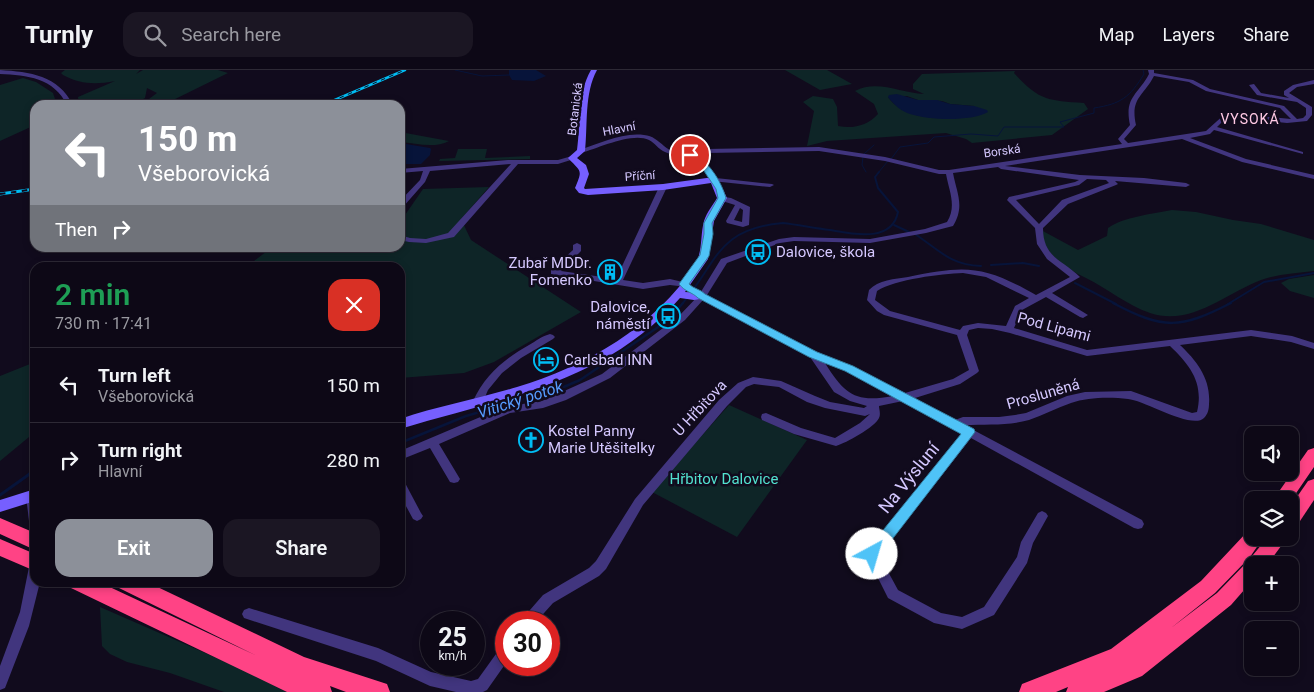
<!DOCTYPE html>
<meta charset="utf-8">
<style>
:root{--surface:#0d0816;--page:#1b1623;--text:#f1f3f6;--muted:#9a9aa1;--line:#2d2935;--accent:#8c9099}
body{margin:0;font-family:Roboto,sans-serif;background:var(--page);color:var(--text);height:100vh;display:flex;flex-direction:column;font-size:19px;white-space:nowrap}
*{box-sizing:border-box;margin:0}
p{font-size:16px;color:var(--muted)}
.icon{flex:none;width:28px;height:28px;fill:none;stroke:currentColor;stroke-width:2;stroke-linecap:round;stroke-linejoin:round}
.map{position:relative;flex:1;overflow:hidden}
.sheet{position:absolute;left:30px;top:192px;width:375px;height:325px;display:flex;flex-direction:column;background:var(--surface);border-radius:15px;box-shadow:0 2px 8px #0003,0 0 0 1px var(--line)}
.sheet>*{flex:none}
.banner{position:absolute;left:30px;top:30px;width:375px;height:152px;border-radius:15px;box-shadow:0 2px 8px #0003,0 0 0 1px var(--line);background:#8c9099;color:#fff;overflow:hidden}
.fabs{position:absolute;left:1244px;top:356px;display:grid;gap:10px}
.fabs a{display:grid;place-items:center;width:55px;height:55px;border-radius:10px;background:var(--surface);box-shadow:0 2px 8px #0003,0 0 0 1px var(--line);font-size:25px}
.speed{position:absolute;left:420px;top:541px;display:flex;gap:10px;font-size:25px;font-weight:700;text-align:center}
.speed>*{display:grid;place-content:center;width:65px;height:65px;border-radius:50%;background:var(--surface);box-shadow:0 2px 8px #0003,0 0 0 1px var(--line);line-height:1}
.speed small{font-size:12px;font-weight:400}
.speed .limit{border:8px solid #d22;background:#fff;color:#111}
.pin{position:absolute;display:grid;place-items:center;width:42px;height:42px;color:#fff;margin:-21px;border:2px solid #fff;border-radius:50%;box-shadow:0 1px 5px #0007}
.me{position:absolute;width:55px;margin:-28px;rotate:39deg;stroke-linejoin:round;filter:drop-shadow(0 0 4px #0008)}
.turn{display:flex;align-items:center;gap:18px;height:105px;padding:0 25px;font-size:22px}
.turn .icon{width:65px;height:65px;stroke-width:2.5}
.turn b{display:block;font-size:35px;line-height:42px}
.then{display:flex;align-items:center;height:48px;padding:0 25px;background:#0003;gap:10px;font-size:19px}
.round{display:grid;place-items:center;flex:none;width:52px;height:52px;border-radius:15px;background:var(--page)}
.head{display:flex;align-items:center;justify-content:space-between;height:85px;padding:0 25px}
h1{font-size:30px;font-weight:600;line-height:38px;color:#1e9e55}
.button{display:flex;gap:10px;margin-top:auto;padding:10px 25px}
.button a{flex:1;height:58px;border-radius:15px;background:var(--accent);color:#fff;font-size:20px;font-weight:600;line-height:58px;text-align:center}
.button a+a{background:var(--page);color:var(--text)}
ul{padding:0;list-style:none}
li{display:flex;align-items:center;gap:15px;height:75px;padding:0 25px;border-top:1px solid var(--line)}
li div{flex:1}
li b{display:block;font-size:19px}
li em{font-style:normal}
header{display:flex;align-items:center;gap:30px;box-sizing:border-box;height:70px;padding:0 25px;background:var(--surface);border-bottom:1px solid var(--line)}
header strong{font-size:24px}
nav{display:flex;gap:28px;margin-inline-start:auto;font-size:18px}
.search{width:350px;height:45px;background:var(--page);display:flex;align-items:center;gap:12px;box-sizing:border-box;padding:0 18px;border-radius:15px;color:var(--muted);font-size:19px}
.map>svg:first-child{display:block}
</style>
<header>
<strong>Turnly</strong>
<div class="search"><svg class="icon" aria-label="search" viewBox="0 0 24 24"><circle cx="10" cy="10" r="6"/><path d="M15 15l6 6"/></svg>Search here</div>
<nav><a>Map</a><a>Layers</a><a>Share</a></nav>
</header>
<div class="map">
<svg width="1314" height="622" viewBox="0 0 1314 622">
<rect width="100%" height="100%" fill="#110b1d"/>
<g fill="#0e2527" fill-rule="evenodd">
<path d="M65 0H140L136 4 143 0H218L228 3 163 35H141L157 23 147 18 145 28 131 35H79L78 27 115 11C95 15 80 14 63 5L61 3Z"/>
<polygon points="785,0 827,0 852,14 820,20"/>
<path d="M1015 1 1014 3C1040 31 1047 30 1084 33L1088 39 1052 65 972 73 966 69 946 63 827 71 807 76 814 41 803 32 813 26 833 29 837 37 838 56C853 59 867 56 878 44L874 34 855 21C877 9 901 23 924 24L913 19V14L922 4ZM907 26 918 30 942 31 950 34 974 36 965 48C939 48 905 51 888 27Z"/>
<polygon points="23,8 36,12 53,23 57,35 35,35 35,55 0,71 0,15"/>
<path d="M400 62 449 71C434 79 416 73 400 72Z"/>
<polygon points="458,79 487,79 485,88 530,86 530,89 439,91 440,89 455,88"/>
<polygon points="489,117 461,149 471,170 581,242 494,292 464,303 400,308 400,198 245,198 271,178 400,178 400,146 405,145 423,119"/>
<path d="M1172 140 1196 142 1233 150 1261 154 1314 170V201C1296 203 1278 204 1261 210 1226 223 1191 257 1150 243 1127 235 1108 219 1086 208 1067 199 1043 184 1041 160L1078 180 1107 166 1108 158C1124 147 1151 144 1172 140Z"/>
<polygon points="1314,205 1314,228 1290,221 1281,213 1289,209"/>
<polygon points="35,292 35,359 29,367 0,391 0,306"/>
<polygon points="729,335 807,370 737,467 652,422"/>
<polygon points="100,537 251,603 286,622 224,622 170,603 127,592 110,584 102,576"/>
</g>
<g fill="#07143a">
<polygon points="509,0 536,0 546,6 534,11 512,10 509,5"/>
<path d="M897 24 918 30H937L950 34 974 36 987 40 988 42C970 52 929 50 910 44 901 41 894 35 888 27L889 25Z"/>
<polygon points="400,73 430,78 431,79 430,85 421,94 400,94"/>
</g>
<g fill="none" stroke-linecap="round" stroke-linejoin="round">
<g stroke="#07143a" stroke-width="1">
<polyline points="455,0 482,6 509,5"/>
<polyline points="864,84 874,75"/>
<polyline points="863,87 862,95 866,102"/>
<path d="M891 89 900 77 928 73 934 67 971 64 998 66 1004 57H1064L1060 52 1094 43V38C1121 34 1130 27 1144 4L1143 0"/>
<polyline points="878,103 888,91"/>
</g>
<g stroke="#07143a" stroke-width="2">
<polyline points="894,155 909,162"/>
<path d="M915 164C939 180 950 195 981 196"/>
<polyline points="991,195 1023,193 1039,196"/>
<polyline points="1075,213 1116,234"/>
<path d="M682 234C718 192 716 159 783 153 799 155 814 158 830 160 853 164 892 173 898 142L878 118 875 107 879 102"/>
<polyline points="1228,234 1264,212 1314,203"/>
</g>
<g stroke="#07143a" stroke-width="2.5">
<path d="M1113 233C1164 260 1180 259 1231 233"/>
<polyline points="400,373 466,346 559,319 580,310 667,251 683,233"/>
<polyline points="29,404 35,400"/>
</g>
<polyline stroke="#07143a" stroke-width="3" points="0,425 31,403"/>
<g fill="#41357e" fill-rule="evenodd">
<path d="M0 0C30 2 58 5 73 35H67C54 8 27 5 0 4Z"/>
<path d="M1148 0H1154V3L1193 10 1210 19 1284 36 1297 49 1303 48 1306 45V38L1297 32 1257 25 1249 15 1254 14 1261 23 1289 28 1284 25V21L1293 15 1314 10V14L1297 17 1289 23 1312 37V45L1307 51 1287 53 1227 47 1217 57 1303 82V84L1214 60 1210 64 1190 68 1246 89 1314 105V109L1242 92 1182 69 1005 96 1080 105 1144 108 1186 113 1190 115 1186 117 1115 111 1118 114 1116 115 1068 134 1043 158C1043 188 1063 190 1080 207L1052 223 1088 245 1083 248 1080 247 1046 227 1022 240 1014 258 1087 280 1251 260 1292 266 1314 273V279L1291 272 1251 266 1180 275C1197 291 1211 309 1209 334 1209 339 1208 344 1204 348 1192 360 1144 330 1128 329 1111 327 1088 327 1071 333 1057 338 1043 345 1029 350 1007 356 986 354 964 355L1142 450 1144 454 1142 458 1138 459 1134 458 971 368 879 485 898 520 941 543 962 547 984 537 1017 487 1021 472 1038 443 1042 441 1046 443 1048 446 1033 473 1027 493 994 545 962 559 934 553 888 528 866 484 962 364 903 331 879 336C879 339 881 344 879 348 875 357 846 373 836 376L794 364 762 350 761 347 762 344 766 343 801 358 835 368 860 353 870 344 865 346 825 338 807 332 779 317 754 314 746 317 727 336 643 435 606 499 599 506 553 533 536 552H521L523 548 543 525 589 498 596 491 635 429 719 330 738 313 753 307 781 311 815 326 830 332 864 338 867 336 850 331 834 322 810 287 703 230 685 250 610 308 566 330 543 338 510 343 439 374 460 409 458 412 454 413 450 412 430 378 400 390V381L504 337 542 331 602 304 679 246 699 225 721 189 779 169 794 167 870 169 925 159 947 152C957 136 949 121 946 104H939L885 91 819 81 705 83 695 86 706 93 716 108 772 114 774 115 770 117 712 111C692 82 693 94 665 82 658 79 655 73 649 70 632 62 599 78 581 83L578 81 579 80C599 74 622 62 644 65 653 66 657 70 664 76 676 86 691 83 705 79L819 77 885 87 939 100H949L1122 74 1118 69 1130 55C1124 27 1138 25 1149 4ZM1154 6 1189 12 1206 21 1280 38 1291 49 1226 43 1206 61 1128 73 1124 69 1136 55C1130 28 1143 27 1154 6ZM998 97 1001 99 1079 110 1075 112 1009 127 1007 130 1035 158 1037 174 1047 189 1070 207 1036 225C983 195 966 195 908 207 895 209 878 210 869 220L867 230 877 241 884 245 957 265 969 300 953 309 905 323 852 297 816 283 707 225 727 193 780 173 794 171 870 173 926 163 953 156C965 136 957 124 953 103ZM1087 109 1106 110 1109 113 1062 130 1039 154 1016 130 1079 115ZM963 203 986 207 1029 228 1015 236 1006 256 978 253 963 256 960 260 890 241 875 230 877 221C896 209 941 204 963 203ZM978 258 992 259 1010 263 1087 286 1170 276C1190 295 1204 313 1197 342L1192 343 1131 321 1085 322 1067 326 1026 343 1015 345 999 347H963L955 350 915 328 960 314 977 303 979 301 967 265 969 260ZM825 293 846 301 893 326C856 333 845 325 825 293Z"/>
<polygon points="572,86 574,87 574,89 558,94 518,94 454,167 426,173 409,172 400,170 400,165 410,168 426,169 448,163 511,94 430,101 425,112 403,137 400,137 400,131 420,110 423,101 400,103 400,99 508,90 558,90"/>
<polygon points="660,115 667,117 623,210 643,213 670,209 687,213 688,215 687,217 670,215 643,219 551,204 551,200 573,180 573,175 577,173 581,175 581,181 561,201 616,209"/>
<path d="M719 126 731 128 750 137 749 155 743 157 727 153 726 151 735 135 719 130ZM740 138 743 140 742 152 734 150Z"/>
<path d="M550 264 553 265 555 267 553 269 521 288 502 303 488 320 482 334H474L473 331C485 305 504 289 529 275 536 271 542 266 550 264Z"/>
<polygon points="400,409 404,411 421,443 423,446 421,449 417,451 413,449 400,425"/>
<polygon points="32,421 35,422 35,456 31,455 29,451 26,426 28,423"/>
<polygon points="35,491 35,512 40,512 29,556 5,618 0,620 0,596 20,542 29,497 30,493"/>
<polygon points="249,538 378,578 431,602 471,611 478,609 501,577 506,575 506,593 487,620 483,622 456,622 430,616 376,591 244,548 242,544 244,540"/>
</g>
<g fill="#765fff" fill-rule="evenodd">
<path d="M591 0H597C584 24 588 54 585 81L577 88 586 95 589 104 584 118 585 119 663 114 714 107 718 110 727 128 714 151 708 189 685 222 702 223 707 226 706 228 694 230 680 228C605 313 503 328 400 359V349C438 336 478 329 517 317 585 297 656 256 695 195 703 181 700 166 704 151 707 142 713 135 717 128L711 113 663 120 588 125 579 123 575 118C583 99 581 102 568 88L577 80C581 53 577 24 591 0Z"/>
<polygon points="35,419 35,431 0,442 0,430"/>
</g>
<g fill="#ff4385" fill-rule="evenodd">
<polygon points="1314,378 1314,397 1290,432 1290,430 1273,430 1308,380"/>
<polygon points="1314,409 1314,430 1296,457 1290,460 1290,437 1308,411"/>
<polygon points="0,448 35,463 35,480 0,464"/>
<polygon points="1252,461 1252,468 1263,468 1250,487 1215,523 1171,558 1217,523 1248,491 1267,468 1287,468 1267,495 1252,495 1252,511 1231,535 1142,606 1104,622 1066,622 1068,617 1056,622 1019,622 1022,614 1111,579 1201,511 1247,462"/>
<polygon points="0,469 35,484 35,501 0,486"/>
<polygon points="68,512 99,512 255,585 119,518 116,512 147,512 304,587 387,614 390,622 346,622 330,616 332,622 287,622 71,518"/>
</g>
<defs>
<polyline id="rail-far1" points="323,35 405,0"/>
<polyline id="rail" points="0,124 35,119"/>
</defs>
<use href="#rail-far1" stroke="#00bcf3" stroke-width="2.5"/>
<use href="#rail" stroke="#00bcf3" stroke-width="3"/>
<use href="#rail-far1" stroke="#110b1d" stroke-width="1" stroke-dasharray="4.5" stroke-linecap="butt"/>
<use href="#rail" stroke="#110b1d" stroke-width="2" stroke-dasharray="5.5" stroke-linecap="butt"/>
</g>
<path fill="#4fc3f7" stroke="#337fa1" d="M690 83C708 89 721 111 726 128L712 153 713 164 709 186 689 214C694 219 700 219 705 224L817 282 853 296 974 359 975 362 877 489 872 491 867 489 865 484 867 480 961 364 845 301 809 287 698 228C692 222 685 222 679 214L700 185 704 164V153L718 128 716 119 698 92 687 85Z"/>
<defs>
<symbol id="bus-ring" viewBox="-11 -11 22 22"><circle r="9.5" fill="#110b1d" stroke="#00bcf3" stroke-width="1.5"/><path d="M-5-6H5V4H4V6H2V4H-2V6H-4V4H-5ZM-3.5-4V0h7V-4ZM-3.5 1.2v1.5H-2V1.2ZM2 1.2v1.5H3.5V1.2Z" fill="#00bcf3"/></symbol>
<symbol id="building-ring" viewBox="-11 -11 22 22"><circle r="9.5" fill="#110b1d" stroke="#00bcf3" stroke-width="1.5"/><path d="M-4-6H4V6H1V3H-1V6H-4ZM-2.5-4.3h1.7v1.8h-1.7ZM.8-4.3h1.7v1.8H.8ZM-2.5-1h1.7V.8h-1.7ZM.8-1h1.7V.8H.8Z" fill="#00bcf3"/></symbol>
<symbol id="hotel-ring" viewBox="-11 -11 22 22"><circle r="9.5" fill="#110b1d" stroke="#00bcf3" stroke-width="1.5"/><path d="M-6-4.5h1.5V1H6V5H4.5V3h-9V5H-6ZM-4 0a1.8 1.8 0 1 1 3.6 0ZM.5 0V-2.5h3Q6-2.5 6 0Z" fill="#00bcf3"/></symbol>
<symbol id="church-ring" viewBox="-11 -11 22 22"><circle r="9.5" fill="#110b1d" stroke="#00bcf3" stroke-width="1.5"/><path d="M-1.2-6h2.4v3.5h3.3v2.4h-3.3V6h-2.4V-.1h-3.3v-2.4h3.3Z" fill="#00bcf3"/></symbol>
</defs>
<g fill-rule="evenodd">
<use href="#bus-ring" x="744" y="168" width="28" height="28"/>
<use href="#building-ring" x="596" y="188" width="28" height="28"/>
<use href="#bus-ring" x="654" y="232" width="28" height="28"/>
<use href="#hotel-ring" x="532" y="276" width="28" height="28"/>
<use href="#church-ring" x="517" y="356" width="28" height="28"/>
</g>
<g text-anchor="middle" stroke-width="5" stroke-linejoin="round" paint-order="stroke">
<g font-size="12" fill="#d5c8ff" stroke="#110b1d">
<text transform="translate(575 39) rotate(-83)" y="4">Botanická</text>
<text transform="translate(619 59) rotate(-11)" y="4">Hlavní</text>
<text transform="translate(1002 81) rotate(-8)" y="4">Borská</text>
<text transform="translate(640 106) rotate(-4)" y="4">Příční</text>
</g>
<g font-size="14" letter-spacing="1" fill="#ffcae5" stroke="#110b1d">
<text x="1250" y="54">VYSOKÁ</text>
</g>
<g font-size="15" fill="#d5c8ff" stroke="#110b1d" text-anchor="start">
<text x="776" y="187">Dalovice, škola</text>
<text x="592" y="198" text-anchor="end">Zubař MDDr.<tspan x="592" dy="17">Fomenko</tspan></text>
<text x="650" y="242" text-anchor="end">Dalovice,<tspan x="650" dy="17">náměstí</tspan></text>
<text x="564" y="295">Carlsbad INN</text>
<text x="548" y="366">Kostel Panny<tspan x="548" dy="17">Marie Utěšitelky</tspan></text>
</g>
<g font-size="15" fill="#d5c8ff" stroke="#110b1d">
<text transform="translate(1054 257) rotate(15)" y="5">Pod Lipami</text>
<text transform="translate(1043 324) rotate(-16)" y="5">Prosluněná</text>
<text transform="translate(700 338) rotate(-47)" y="5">U Hřbitova</text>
</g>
<g font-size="15" fill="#52e1cf" stroke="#110b1d">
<text x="724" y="414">Hřbitov Dalovice</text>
</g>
<g font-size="16" font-style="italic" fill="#569cff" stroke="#110b1d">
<text transform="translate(520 329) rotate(-18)" y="6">Vitický potok</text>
</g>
<g font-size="18" fill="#d5c8ff" stroke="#110b1d">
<text transform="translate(909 408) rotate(-51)" y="6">Na Výsluní</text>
</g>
</g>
</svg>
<div class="fabs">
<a><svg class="icon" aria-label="sound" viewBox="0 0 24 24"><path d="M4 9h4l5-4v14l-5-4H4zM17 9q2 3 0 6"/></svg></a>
<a><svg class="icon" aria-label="layers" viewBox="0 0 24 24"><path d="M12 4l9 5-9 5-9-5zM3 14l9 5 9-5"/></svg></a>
<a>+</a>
<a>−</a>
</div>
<div class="speed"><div>25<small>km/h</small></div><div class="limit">30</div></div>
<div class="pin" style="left:690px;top:85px;background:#d93025"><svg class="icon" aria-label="arrive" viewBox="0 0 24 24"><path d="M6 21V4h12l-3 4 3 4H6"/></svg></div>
<svg class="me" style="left:872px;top:484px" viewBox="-20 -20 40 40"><circle r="19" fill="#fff"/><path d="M0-13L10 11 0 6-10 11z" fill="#4fc3f7"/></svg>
<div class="banner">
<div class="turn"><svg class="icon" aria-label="left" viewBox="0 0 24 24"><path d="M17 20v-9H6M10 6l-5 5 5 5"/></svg><div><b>150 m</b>Všeborovická</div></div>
<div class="then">Then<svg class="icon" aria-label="right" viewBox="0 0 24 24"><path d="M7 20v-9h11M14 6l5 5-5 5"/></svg></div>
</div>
<section class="sheet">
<div class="head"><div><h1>2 min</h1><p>730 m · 17:41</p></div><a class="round" style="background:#d93025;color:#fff"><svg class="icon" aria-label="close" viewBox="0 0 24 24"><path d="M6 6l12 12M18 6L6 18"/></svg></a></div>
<ul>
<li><svg class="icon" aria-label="left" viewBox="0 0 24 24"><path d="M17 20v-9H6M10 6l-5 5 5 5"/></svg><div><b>Turn left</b><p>Všeborovická</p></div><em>150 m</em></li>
<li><svg class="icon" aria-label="right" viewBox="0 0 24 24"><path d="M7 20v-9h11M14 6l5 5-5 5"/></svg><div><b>Turn right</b><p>Hlavní</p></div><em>280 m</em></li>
</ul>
<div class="button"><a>Exit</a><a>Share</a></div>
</section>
</div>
